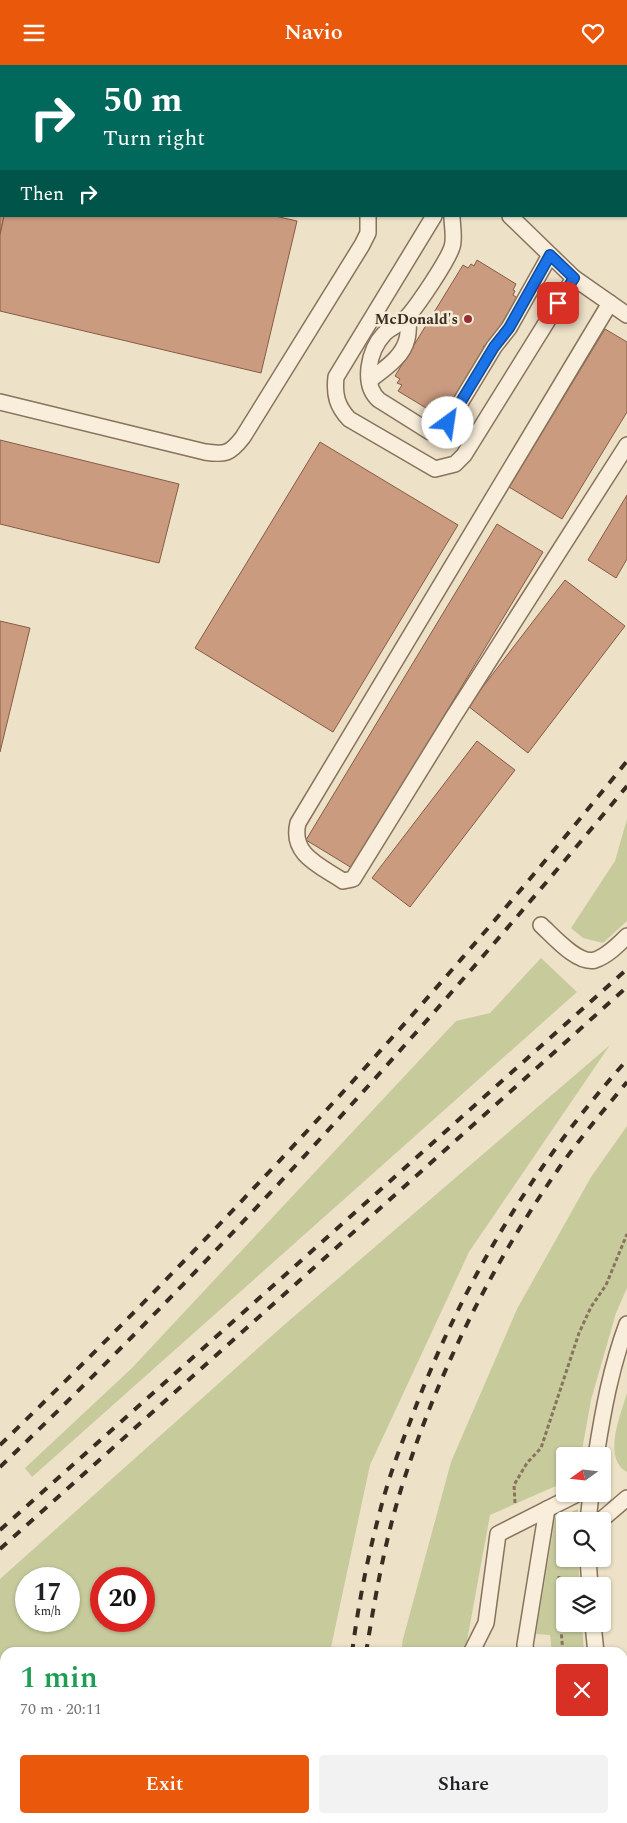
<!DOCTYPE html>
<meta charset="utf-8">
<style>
:root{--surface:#fff;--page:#f2f2f2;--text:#202124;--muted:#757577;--accent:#ea580c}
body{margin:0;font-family:Spectral,serif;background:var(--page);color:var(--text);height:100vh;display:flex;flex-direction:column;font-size:19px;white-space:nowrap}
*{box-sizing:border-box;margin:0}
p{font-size:16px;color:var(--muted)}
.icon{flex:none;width:28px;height:28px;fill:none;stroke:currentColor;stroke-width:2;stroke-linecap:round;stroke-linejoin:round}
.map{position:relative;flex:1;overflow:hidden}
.drawer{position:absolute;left:0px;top:1582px;width:628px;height:176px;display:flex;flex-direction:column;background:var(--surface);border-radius:15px 15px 0 0;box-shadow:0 1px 4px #0004}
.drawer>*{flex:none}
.hud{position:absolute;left:0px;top:0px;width:628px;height:152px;box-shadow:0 1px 4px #0004;background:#00695c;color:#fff;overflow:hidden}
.needle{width:32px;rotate:255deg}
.buttons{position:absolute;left:556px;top:1382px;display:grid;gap:10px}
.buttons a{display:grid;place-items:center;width:55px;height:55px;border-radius:5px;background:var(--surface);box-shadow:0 1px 4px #0004;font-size:25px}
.speed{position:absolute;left:15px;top:1502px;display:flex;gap:10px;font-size:25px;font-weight:700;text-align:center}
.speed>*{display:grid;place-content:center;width:65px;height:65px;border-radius:50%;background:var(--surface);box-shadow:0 1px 4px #0004;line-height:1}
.speed small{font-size:12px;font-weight:400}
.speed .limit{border:8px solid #d22;background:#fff;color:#111}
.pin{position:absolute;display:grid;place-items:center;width:42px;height:42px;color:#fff;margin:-21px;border-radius:10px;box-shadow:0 2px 8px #0006}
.me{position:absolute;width:55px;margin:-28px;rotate:31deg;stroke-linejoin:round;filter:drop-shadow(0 0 4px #0008)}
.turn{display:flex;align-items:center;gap:18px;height:105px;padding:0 20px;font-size:22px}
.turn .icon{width:65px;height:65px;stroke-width:2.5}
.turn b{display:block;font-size:35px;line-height:42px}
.then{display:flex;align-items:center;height:48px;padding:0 20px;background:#0003;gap:10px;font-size:19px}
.round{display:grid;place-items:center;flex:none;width:52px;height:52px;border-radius:5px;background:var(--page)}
.summary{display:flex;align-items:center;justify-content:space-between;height:85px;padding:0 20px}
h1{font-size:30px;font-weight:600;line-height:38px;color:#1e9e55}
.primary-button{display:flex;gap:10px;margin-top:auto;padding:10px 20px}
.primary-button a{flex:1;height:58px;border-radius:5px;background:var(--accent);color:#fff;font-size:20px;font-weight:600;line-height:58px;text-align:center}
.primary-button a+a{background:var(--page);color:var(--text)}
header{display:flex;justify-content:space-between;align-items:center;height:65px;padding:0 20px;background:var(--accent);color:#fff;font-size:22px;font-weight:600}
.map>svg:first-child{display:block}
</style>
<header><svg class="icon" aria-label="menu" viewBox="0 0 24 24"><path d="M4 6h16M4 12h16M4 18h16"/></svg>Navio<svg class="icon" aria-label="heart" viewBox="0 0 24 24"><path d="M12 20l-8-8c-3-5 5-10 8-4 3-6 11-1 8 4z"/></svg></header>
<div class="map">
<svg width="627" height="1758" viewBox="0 0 627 1758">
<rect width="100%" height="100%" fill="#ede1c8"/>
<g fill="#c7cb9c" fill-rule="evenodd">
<polygon points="627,754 627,856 603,878 583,873 571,863 615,796"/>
<polygon points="541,893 577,927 32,1412 25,1403 132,1303 456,956 490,948"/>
<path d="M610 980 469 1187 370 1400 330 1587 5 1588V1754H322L323 1758H0V1514L284 1260ZM26 1514H69V1556H26ZM101 1514H144V1556H101Z"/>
<polygon points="627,1061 627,1223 616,1248 591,1335 581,1391 565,1391 565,1417 490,1450 465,1587 401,1588 403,1574 451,1397 517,1244 591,1112"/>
<path d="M627 1328V1407C602 1393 621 1349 627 1328Z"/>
<polygon points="578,1444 578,1456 565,1456 565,1494 578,1494 580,1521 565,1521 565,1559 582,1559 584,1587 552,1587 550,1570 536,1569 555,1454"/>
<polygon points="622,1595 627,1600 627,1654 623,1632"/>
<polygon points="623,1745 627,1758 568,1758 567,1754 622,1754"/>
<rect x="383" y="1754" width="68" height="4"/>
</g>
<g fill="#ca9b7f" stroke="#875c44">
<polygon points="0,81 1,151 4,151 0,170"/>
<polygon points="4,151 275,151 297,156 261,308 0,246 0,170"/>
<polygon points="477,195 516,219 513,225 515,226 513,230 519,234 491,286 483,281 489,285 452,345 447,342 444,346 440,344 436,349 398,326 402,320 397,318 400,314 395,311 463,200 468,203 471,199 474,201"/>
<polygon points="605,264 627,277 627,347 562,454 509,422"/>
<polygon points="0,375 179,419 159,498 0,459"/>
<polygon points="320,377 458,460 333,667 195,583"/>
<polygon points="627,430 627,494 616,513 588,495"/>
<polygon points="497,459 543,487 352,803 306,775"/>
<polygon points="565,515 625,561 528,688 468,641"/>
<polygon points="0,556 30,563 0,687"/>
<polygon points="477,676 515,705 410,842 372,813"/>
</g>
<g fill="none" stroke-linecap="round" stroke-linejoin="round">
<defs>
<g id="lane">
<polyline points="533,1 533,0"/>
<polyline points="0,49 1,49"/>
<polyline points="626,134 627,135"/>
<path d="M434 151 336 312C334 330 337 341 349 354L435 404 455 399 464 390 574 213 510 151"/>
<path d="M452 151C452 161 455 173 452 182 447 197 419 238 409 250 402 259 390 262 384 269 369 285 361 319 379 335L430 367H436L448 358 494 282 509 263 550 190"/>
<polyline points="574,213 627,250"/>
<path d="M610 238 298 758C290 790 321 801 343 816L353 814 452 654 627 380"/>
<path d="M370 315C384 304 403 292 407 274 409 267 408 258 409 250"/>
<path d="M0 337 205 387C225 390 230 389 243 372L362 180 368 168V151"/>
<path d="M541 860C553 871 578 900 595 895 607 891 618 880 627 871"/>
<path d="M596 1391C603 1346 611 1302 627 1259"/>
<polyline points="588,1456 591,1429"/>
<polyline points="600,1456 627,1433"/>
<polyline points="588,1494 590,1521"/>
<polyline points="593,1559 596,1588"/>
<polyline points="471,1588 486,1558 498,1469 577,1429"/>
<polyline points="526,1588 525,1580 547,1444"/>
<polyline points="622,1712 627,1725"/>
<polyline points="480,1754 480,1758"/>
<polyline points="538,1754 538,1758"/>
</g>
<g id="secondary">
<polyline points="477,0 483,1"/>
<polyline points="560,0 564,1"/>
<polyline points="626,22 627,22"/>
<polyline points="626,49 627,49"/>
</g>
</defs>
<use href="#lane" stroke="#88735d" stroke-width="18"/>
<use href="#secondary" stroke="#6a5440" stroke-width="30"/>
<g stroke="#88735d" stroke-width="3" stroke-dasharray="4 2.5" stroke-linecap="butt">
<polyline points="393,0 397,1"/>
<polyline points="0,1 5,0"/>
<polyline points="515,1438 514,1420 527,1398 541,1383 579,1268 591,1242 606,1220 627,1169"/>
<polyline points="559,1511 560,1553 563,1588"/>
<polyline points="601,1754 605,1758"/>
</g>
<use href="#lane" stroke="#f8eedb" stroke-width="15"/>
<use href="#secondary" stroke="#f8eedb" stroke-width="28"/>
<g stroke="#392c20" stroke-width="4" stroke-dasharray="9 9" stroke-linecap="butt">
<path d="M0 1380C222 1165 433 937 627 696"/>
<path d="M0 1402C223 1188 430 959 627 721"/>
<polyline points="0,1465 627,904"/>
<polyline points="0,1484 627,922"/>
<path d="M352 1588C358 1541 367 1495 379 1450 387 1418 398 1387 410 1357 459 1224 532 1101 627 995"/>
<path d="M366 1588C375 1532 385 1475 402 1421 438 1307 491 1201 559 1103 580 1073 604 1045 627 1017"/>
<polyline points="342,1754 342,1758"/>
<polyline points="356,1758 356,1754"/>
</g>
</g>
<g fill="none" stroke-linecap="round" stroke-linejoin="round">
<defs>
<polyline id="route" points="448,358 494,282 509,263 550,190 574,213 558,238"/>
</defs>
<use href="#route" stroke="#114b97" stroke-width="12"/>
<use href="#route" stroke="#1a73e8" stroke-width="9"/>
</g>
<circle fill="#952f34" stroke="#f5ebd7" stroke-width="2" cx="468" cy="254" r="5"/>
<g text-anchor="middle" stroke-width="5" stroke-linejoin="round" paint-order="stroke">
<g font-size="15" font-weight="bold" fill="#392c20" stroke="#f5ebd7" text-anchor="end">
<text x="458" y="259">McDonald's</text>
</g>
</g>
</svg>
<div class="buttons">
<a><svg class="needle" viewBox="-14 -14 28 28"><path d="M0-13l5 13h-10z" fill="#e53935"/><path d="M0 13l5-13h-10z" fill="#757577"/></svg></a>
<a><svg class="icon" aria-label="search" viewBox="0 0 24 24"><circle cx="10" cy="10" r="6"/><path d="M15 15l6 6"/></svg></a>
<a><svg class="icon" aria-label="layers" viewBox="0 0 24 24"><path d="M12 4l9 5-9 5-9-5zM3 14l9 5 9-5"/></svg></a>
</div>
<div class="speed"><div>17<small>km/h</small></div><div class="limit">20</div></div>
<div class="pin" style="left:558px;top:238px;background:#d93025"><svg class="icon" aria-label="arrive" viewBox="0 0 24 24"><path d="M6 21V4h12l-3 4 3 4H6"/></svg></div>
<svg class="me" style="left:448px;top:358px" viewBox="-20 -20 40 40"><circle r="19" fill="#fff"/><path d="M0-13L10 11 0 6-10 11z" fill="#1a73e8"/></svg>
<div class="hud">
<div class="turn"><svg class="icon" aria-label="right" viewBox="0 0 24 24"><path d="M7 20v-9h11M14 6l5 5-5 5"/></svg><div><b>50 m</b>Turn right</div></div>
<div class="then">Then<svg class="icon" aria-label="right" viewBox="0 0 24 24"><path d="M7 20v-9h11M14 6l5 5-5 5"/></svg></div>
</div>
<section class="drawer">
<div class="summary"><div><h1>1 min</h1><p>70 m · 20:11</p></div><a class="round" style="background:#d93025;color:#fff"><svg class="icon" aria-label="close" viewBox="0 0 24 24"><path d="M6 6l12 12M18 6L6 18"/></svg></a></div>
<div class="primary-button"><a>Exit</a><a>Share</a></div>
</section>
</div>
